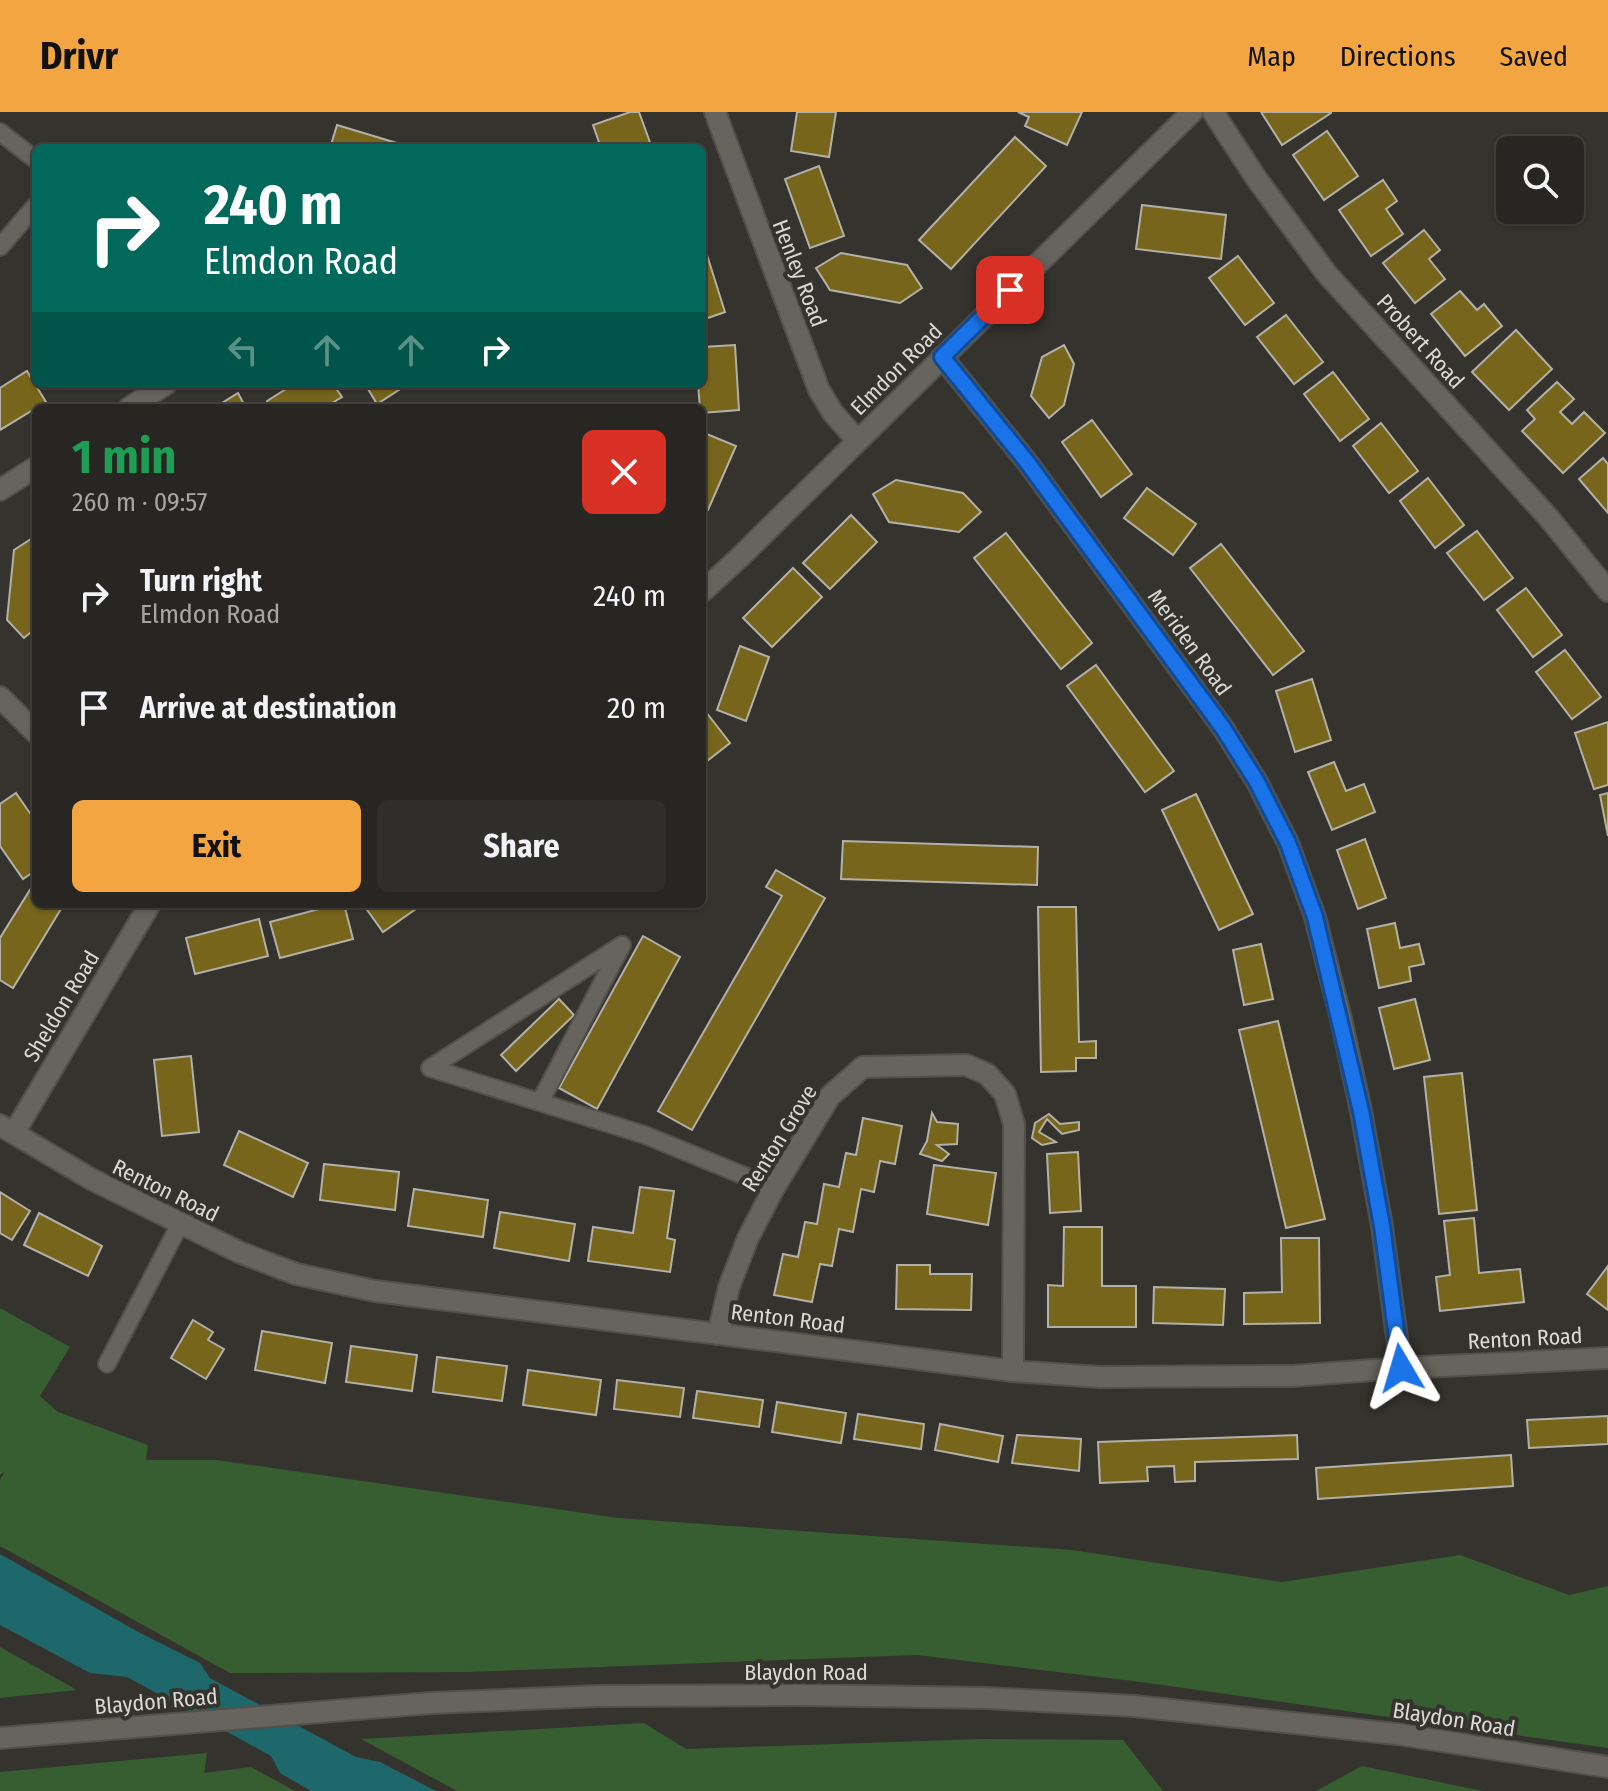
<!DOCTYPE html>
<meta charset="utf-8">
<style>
:root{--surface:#282622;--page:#302e2a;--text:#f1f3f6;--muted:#a5a5a5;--line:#444340;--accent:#f2a541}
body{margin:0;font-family:"Fira Sans Condensed",sans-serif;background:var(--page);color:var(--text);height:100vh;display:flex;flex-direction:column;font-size:30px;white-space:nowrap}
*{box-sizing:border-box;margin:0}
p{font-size:26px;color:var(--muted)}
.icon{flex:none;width:44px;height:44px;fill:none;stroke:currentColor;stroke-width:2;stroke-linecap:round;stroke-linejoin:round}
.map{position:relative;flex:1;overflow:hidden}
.details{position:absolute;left:32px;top:292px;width:674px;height:504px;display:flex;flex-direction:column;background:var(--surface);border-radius:12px;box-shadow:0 2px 6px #0004,0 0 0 2px var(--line)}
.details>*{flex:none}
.banner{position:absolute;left:32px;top:32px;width:674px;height:244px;border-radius:12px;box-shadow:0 2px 6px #0004,0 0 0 2px var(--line);background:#00695c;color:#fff;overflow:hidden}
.tools{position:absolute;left:1496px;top:24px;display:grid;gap:16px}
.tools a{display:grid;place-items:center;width:88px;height:88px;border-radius:12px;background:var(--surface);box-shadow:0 2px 6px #0004,0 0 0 2px var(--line);font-size:40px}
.pin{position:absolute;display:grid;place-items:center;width:68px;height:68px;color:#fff;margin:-34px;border-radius:16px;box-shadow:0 4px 12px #0006}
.me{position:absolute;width:88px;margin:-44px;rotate:353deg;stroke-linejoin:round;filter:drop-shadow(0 0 6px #0008)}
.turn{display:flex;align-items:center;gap:28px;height:168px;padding:0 40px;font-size:36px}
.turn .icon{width:104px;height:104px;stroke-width:2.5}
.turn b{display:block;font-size:56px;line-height:68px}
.lanes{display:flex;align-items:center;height:76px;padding:0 40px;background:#0003;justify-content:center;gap:40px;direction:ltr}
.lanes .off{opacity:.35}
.round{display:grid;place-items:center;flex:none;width:84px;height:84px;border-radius:12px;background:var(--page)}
.headline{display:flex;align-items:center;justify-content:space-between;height:136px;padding:0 40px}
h1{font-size:48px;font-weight:700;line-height:60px;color:#1e9e55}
.action{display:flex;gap:16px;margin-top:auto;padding:16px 40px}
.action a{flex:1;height:92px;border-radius:12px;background:var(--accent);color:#111;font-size:32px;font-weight:700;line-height:92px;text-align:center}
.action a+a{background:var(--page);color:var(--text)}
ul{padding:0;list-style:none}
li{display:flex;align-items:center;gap:24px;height:112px;padding:0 40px}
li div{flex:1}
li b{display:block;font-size:30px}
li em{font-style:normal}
header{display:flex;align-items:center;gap:48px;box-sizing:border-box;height:112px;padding:0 40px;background:var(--accent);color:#111}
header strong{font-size:38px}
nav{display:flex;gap:44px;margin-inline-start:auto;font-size:28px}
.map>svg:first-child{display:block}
</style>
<header>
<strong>Drivr</strong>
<nav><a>Map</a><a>Directions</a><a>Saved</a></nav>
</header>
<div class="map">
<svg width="1608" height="1679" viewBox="0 0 1608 1679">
<rect width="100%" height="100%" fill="#35332d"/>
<g fill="#375e30">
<polygon points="0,1196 70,1235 40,1284 58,1300 148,1333 146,1348 217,1348 618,1406 1072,1438 1282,1470 1460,1443 1569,1483 1608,1474 1608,1636 1141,1570 917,1543 467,1560 230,1561 0,1434 0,1368 5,1359 0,1363"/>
<polygon points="0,1535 77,1578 0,1586"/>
<polygon points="644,1611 686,1637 981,1627 1123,1628 1163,1679 457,1679 361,1627"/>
<polygon points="207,1641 204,1661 251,1655 295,1679 0,1679 0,1660"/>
<polygon points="1362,1654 1483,1679 1316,1679"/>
</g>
<polygon fill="#1e676a" points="0,1442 142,1522 200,1551 210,1566 356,1645 380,1650 436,1679 311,1679 280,1661 271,1644 127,1565 90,1561 0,1513"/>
<g fill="#76651b" stroke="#b2b0a8" stroke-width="2">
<polygon points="630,0 639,0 652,36 601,36 593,13"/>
<polygon points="797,0 836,0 829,45 791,39"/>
<polygon points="1018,0 1082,0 1067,33 1025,14 1029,5"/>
<polygon points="1261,0 1331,0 1331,1 1282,33"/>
<polygon points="337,13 400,32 399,36 330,36"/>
<polygon points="1327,19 1358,64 1324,88 1293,43"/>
<polygon points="1015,25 1046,54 951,157 919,128"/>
<polygon points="819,54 844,124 810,136 785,67"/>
<polygon points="1383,68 1397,89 1386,97 1403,122 1371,144 1339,98"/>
<polygon points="1142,93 1226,103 1221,147 1136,137"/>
<polygon points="1424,118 1440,138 1429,147 1445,167 1415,191 1383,151"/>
<polygon points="841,141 907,153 922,176 900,191 830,178 816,156"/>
<polygon points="707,143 725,200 702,208 702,144"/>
<polygon points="1238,144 1274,191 1245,213 1209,166"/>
<polygon points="1460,179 1477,198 1484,192 1502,214 1465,244 1431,202"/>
<polygon points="1286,203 1323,250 1294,272 1257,225"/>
<polygon points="1516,218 1552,257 1509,298 1472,260"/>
<polygon points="735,233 739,298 702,301 702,296 700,296 698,272 702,272 702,235"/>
<polygon points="1064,233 1074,252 1064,293 1049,306 1031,284 1042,245"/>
<polygon points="27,259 46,290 0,318 0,276"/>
<polygon points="1333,260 1369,307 1340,329 1304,282"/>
<polygon points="1557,270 1574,287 1560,300 1572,312 1584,300 1605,321 1563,361 1522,319 1535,307 1527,298"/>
<polygon points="294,272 333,272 342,285 324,296 271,296 267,289"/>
<polygon points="365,272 408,272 377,292"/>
<polygon points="238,281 246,296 214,296"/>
<polygon points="1092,308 1132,362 1101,385 1062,330"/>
<polygon points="1381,311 1418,359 1389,381 1353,334"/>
<polygon points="702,320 736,334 708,398 702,396"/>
<polygon points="1603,346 1608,352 1608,401 1579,367"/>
<polygon points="1428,366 1464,413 1435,436 1400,389"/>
<polygon points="896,368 963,381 981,400 959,420 889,410 873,382"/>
<polygon points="1147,376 1196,412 1173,443 1124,406"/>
<polygon points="851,403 877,430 830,477 803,451"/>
<polygon points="1477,419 1513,466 1484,488 1447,441"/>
<polygon points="1006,421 1092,531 1061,557 974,446"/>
<polygon points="34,425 36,427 36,516 24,526 7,508 14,438"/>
<polygon points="1221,432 1304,539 1273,563 1190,456"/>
<polygon points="793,456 822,485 772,535 743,506"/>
<polygon points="1526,476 1562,523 1533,545 1497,498"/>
<polygon points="740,534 769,545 746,609 717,598"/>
<polygon points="1565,538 1601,585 1572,607 1536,560"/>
<polygon points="1096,553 1174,659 1145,680 1067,574"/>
<polygon points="1312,567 1331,628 1295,640 1276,579"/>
<polygon points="703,596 730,631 702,653 702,597"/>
<polygon points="1608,610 1608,673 1594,677 1575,621"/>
<polygon points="1334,650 1346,679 1364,672 1375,700 1332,718 1308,660"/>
<polygon points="16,681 36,710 36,758 23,767 0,734 0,692"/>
<polygon points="1608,681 1608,724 1600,683"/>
<polygon points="1196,682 1253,802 1219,818 1162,698"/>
<polygon points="1365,727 1386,786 1358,797 1337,738"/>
<polygon points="843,729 1038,735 1037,773 841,767"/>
<polygon points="776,758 825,786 692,1018 658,999 782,784 766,775"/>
<polygon points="33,773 36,775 36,792 64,792 13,876 0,868 0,826"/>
<polygon points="338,792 344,792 353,827 280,846 270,810"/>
<polygon points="369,792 423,792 383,820 365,795"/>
<polygon points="1038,795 1076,795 1079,930 1096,929 1096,946 1076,946 1076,959 1041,960"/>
<polygon points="259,807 268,844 195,862 186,826"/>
<polygon points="1395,811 1400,836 1419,832 1424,852 1409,855 1411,869 1379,876 1367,817"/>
<polygon points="643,824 680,845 597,997 559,976"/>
<polygon points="1261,832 1273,887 1244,893 1233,838"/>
<polygon points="559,887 574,903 516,959 501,943"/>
<polygon points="1415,887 1430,948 1394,957 1379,896"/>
<polygon points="1278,909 1325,1107 1286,1116 1239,918"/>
<polygon points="191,944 199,1020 162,1024 154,948"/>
<polygon points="1462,961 1477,1098 1439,1102 1424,965"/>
<polygon points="932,1001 937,1010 958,1012 957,1032 937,1033 949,1042 942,1049 920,1042 927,1029"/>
<polygon points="1049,1002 1060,1012 1079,1010 1079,1018 1062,1022 1047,1007 1039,1020 1056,1030 1042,1033 1032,1026 1035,1011"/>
<polygon points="863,1006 902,1014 895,1052 880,1049 874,1080 861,1077 853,1120 839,1117 832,1154 820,1152 812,1190 774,1183 783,1142 798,1145 805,1110 817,1112 824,1072 839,1075 846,1041 856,1043"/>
<polygon points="239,1019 308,1051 293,1085 224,1053"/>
<polygon points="1078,1040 1081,1099 1050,1101 1047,1042"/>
<polygon points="324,1052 399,1060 395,1098 320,1088"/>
<polygon points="934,1053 996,1061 988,1113 927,1102"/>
<polygon points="640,1075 674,1079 667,1126 675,1128 670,1160 588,1149 593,1115 633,1121"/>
<polygon points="414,1077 488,1088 483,1125 408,1114"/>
<polygon points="0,1080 30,1099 12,1128 0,1121"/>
<polygon points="500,1100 575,1112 569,1149 494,1136"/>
<polygon points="39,1101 102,1134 88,1164 24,1133"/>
<polygon points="1474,1106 1479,1161 1520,1157 1524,1190 1440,1199 1436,1165 1450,1163 1444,1109"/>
<polygon points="1064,1115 1102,1115 1102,1174 1136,1174 1136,1215 1048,1215 1048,1173 1063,1174"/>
<polygon points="1281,1126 1319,1126 1320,1211 1244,1212 1244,1181 1282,1180"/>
<polygon points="897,1153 930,1153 930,1162 972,1162 971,1198 896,1197"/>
<polygon points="1608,1154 1608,1198 1587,1182"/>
<polygon points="1154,1175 1225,1177 1223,1213 1153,1211"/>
<polygon points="193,1208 213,1220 208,1228 224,1237 206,1267 171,1246"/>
<polygon points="262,1219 332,1231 325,1271 255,1258"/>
<polygon points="351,1234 417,1243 412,1279 346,1270"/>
<polygon points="437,1245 507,1254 502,1289 433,1280"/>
<polygon points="528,1258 601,1268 596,1303 523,1293"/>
<polygon points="617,1268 684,1276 680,1305 614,1297"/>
<polygon points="697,1279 763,1288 759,1315 693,1306"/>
<polygon points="777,1290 846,1301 841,1331 772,1320"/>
<polygon points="858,1302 924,1312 921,1337 854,1327"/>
<polygon points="1608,1304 1608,1332 1529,1336 1527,1308"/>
<polygon points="940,1312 1003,1324 998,1350 935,1338"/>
<polygon points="1017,1323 1081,1327 1079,1359 1012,1351"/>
<polygon points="1297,1323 1298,1347 1195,1350 1195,1369 1175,1370 1174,1354 1147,1355 1148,1369 1100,1371 1098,1330"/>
<polygon points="1511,1343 1513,1374 1318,1387 1316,1356"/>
</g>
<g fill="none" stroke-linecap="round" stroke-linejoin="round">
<defs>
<g id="service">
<polyline points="0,20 36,48"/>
<polyline points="0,135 36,93"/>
<polyline points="540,990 622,833 430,956 645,1023 774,1076"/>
<polyline points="107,1252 180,1112"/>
</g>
<g id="minor">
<polyline points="715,0 819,278 833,301 858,329"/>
<polyline points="1213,0 1256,66 1326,161 1548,405 1608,479"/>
<polyline points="942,245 1027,350 1223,616 1257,670 1288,731 1315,805 1341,907 1361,999 1382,1114 1401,1256"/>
<polyline points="129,296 166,272"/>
<polyline points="0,378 36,355"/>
<polyline points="702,480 739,446 1192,0"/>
<polyline points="0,585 36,621"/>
<polyline points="0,1013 91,1067 239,1140 296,1162 375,1179 1013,1259 1100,1265 1292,1264 1401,1256 1608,1246"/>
<polyline points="14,1021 150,792"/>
<polyline points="718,1222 729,1175 748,1126 774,1076 830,984 863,955 966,953 987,962 1005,982 1014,1012 1013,1259"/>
</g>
<polyline id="tertiary" points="0,1626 431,1591 599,1584 801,1583 986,1586 1134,1594 1397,1622 1608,1655"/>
</defs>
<use href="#service" stroke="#51504b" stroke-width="20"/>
<use href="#minor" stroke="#51504b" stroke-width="24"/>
<use href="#tertiary" stroke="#51504b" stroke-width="24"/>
<use href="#service" stroke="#66645d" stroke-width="16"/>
<use href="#minor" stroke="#66645d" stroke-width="20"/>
<use href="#tertiary" stroke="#66645d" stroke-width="20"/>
</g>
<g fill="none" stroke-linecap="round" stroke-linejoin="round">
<defs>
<polyline id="route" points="1010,178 942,245 1027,350 1223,616 1257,670 1288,731 1315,805 1361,999 1382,1114 1401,1256"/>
</defs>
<use href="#route" stroke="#114b97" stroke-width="20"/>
<use href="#route" stroke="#1a73e8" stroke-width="14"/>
</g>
<g text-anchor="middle" stroke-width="8" stroke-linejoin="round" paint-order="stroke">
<g font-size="22" fill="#dad9d5" stroke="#35332d">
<text transform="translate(800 161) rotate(69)" y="8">Henley Road</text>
<text transform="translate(1421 229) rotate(48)" y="8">Probert Road</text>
<text transform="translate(896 257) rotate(-45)" y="8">Elmdon Road</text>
<text transform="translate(1190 530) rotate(54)" y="8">Meriden Road</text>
<text transform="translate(61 894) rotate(-59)" y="8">Sheldon Road</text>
<text transform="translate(779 1026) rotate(-58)" y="8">Renton Grove</text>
<text transform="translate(166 1078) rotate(26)" y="8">Renton Road</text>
<text transform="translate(788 1206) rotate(7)" y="8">Renton Road</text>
<text transform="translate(1525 1226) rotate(-3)" y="8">Renton Road</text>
<text x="806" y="1568">Blaydon Road</text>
<text transform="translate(156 1589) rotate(-5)" y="8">Blaydon Road</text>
<text transform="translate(1454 1607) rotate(9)" y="8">Blaydon Road</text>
</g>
</g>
</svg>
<div class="tools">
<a><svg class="icon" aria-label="search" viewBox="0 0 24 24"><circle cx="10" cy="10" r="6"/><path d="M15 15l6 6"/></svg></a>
</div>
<div class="pin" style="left:1010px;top:178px;background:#d93025"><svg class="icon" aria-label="arrive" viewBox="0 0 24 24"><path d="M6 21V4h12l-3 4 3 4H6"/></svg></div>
<svg class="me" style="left:1401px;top:1256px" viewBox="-20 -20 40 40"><path d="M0-17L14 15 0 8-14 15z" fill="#1a73e8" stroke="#fff" stroke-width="4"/></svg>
<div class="banner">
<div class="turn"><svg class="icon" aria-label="right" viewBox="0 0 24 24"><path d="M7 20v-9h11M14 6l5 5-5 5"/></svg><div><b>240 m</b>Elmdon Road</div></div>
<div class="lanes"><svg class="icon off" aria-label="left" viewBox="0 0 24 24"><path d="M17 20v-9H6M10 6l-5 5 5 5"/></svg><svg class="icon off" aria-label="ahead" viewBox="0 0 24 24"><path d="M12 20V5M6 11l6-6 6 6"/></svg><svg class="icon off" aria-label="ahead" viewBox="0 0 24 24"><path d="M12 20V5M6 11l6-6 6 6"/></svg><svg class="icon" aria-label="right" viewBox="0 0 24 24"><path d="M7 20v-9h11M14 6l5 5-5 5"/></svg></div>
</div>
<section class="details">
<div class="headline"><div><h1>1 min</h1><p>260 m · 09:57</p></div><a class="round" style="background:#d93025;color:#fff"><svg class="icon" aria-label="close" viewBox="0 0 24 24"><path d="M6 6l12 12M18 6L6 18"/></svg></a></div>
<ul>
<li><svg class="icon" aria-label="right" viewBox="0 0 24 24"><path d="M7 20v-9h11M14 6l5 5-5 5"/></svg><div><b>Turn right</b><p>Elmdon Road</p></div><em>240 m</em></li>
<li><svg class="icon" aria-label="arrive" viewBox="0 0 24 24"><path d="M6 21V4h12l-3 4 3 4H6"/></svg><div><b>Arrive at destination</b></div><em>20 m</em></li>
</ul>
<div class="action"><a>Exit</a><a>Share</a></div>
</section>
</div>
